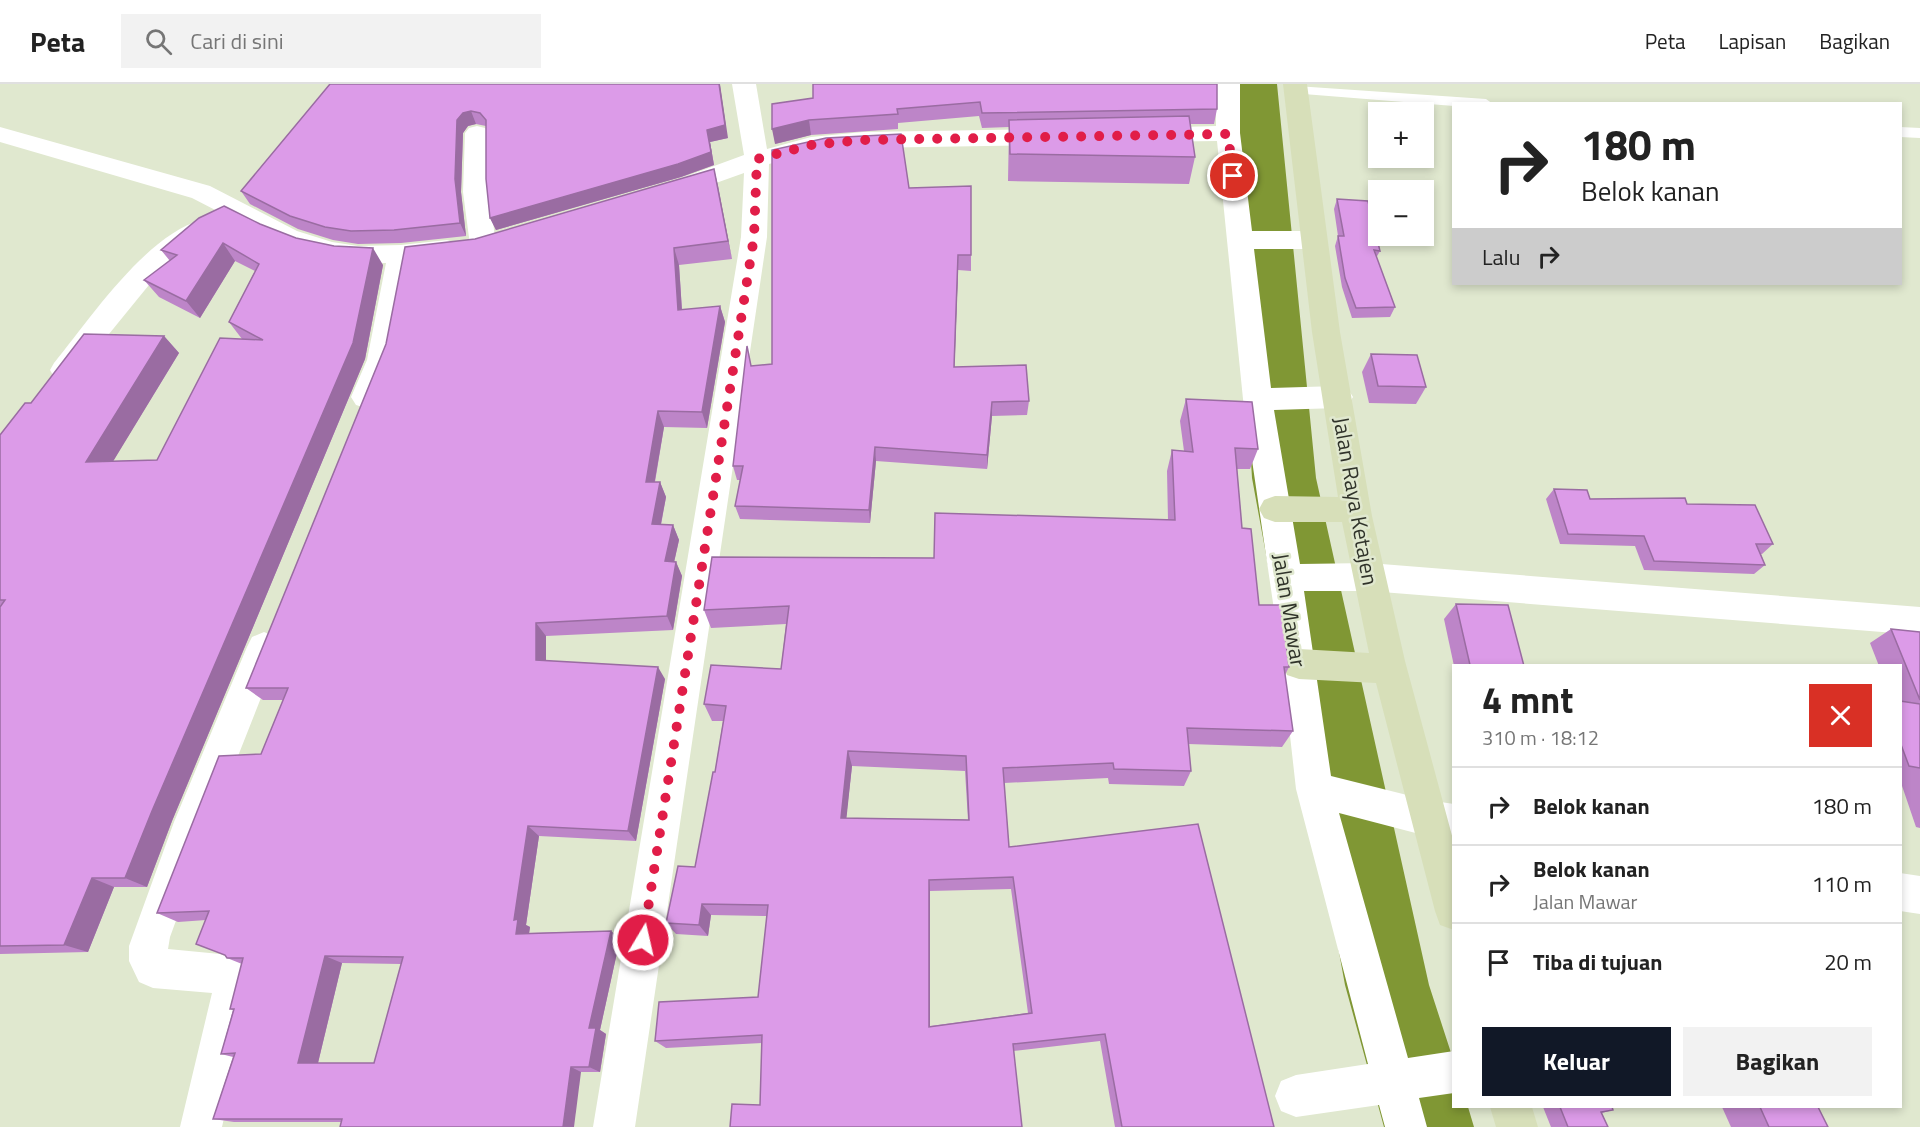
<!DOCTYPE html>
<html lang="id">
<meta charset="utf-8">
<style>
:root{--surface:#fff;--page:#f2f2f2;--text:#222;--muted:#767676;--line:#e0e0e0;--accent:#111827}
body{margin:0;font-family:"Titillium Web",sans-serif;background:var(--page);color:var(--text);height:100vh;display:flex;flex-direction:column;font-size:22px;white-space:nowrap}
*{box-sizing:border-box;margin:0}
p{font-size:20px;color:var(--muted)}
.icon{flex:none;width:33px;height:33px;fill:none;stroke:currentColor;stroke-width:2;stroke-linecap:round;stroke-linejoin:round}
.map{position:relative;flex:1;overflow:hidden}
.side{position:absolute;left:1452px;top:580px;width:450px;height:444px;display:flex;flex-direction:column;background:var(--surface);border-radius:0px;box-shadow:0 3px 9px #0003}
.side>*{flex:none}
.hud{position:absolute;left:1452px;top:18px;width:450px;height:183px;border-radius:0px;box-shadow:0 3px 9px #0003;background:#fff;color:var(--text);overflow:hidden}
.tools{position:absolute;left:1368px;top:18px;display:grid;gap:12px}
.tools a{display:grid;place-items:center;width:66px;height:66px;border-radius:0px;background:var(--surface);box-shadow:0 3px 9px #0003;font-size:30px}
.pin{position:absolute;display:grid;place-items:center;width:51px;height:51px;color:#fff;margin:-26px;border:3px solid #fff;border-radius:50%;box-shadow:0 2px 6px #0007}
.me{position:absolute;width:66px;margin:-33px;rotate:9deg;stroke-linejoin:round;filter:drop-shadow(0 0 4px #0008)}
.turn{display:flex;align-items:center;gap:21px;height:126px;padding:0 30px;font-size:27px}
.turn .icon{width:78px;height:78px;stroke-width:2.5}
.turn b{display:block;font-size:42px;line-height:51px}
.then{display:flex;align-items:center;height:57px;padding:0 30px;background:#0003;gap:12px;font-size:22px}
.round{display:grid;place-items:center;flex:none;width:63px;height:63px;border-radius:0px;background:var(--page)}
.overview{display:flex;align-items:center;justify-content:space-between;height:102px;padding:0 30px}
h1{font-size:36px;font-weight:700;line-height:45px}
.action{display:flex;gap:12px;margin-top:auto;padding:12px 30px}
.action a{flex:1;height:69px;border-radius:0px;background:var(--accent);color:#fff;font-size:24px;font-weight:700;line-height:69px;text-align:center}
.action a+a{background:var(--page);color:var(--text)}
ul{padding:0;list-style:none}
li{display:flex;align-items:center;gap:18px;height:78px;padding:0 30px;border-top:2px solid var(--line)}
li div{flex:1}
li b{display:block;font-size:22px}
li em{font-style:normal}
header{display:flex;align-items:center;gap:36px;box-sizing:border-box;height:84px;padding:0 30px;background:var(--surface);border-bottom:2px solid var(--line)}
header strong{font-size:28px}
nav{display:flex;gap:33px;margin-inline-start:auto;font-size:21px}
.search{width:420px;height:54px;background:var(--page);display:flex;align-items:center;gap:15px;box-sizing:border-box;padding:0 21px;border-radius:0px;color:var(--muted);font-size:22px}
.map>svg:first-child{display:block}
</style>
<header>
<strong>Peta</strong>
<div class="search"><svg class="icon" aria-label="search" viewBox="0 0 24 24"><circle cx="10" cy="10" r="6"/><path d="M15 15l6 6"/></svg>Cari di sini</div>
<nav><a>Peta</a><a>Lapisan</a><a>Bagikan</a></nav>
</header>
<div class="map">
<svg width="1920" height="1043" viewBox="0 0 1920 1043">
<rect width="100%" height="100%" fill="#e0e8cf"/>
<g fill="none" stroke-linecap="round" stroke-linejoin="round">
<polygon fill="#809734" fill-rule="evenodd" points="1229,0 1277,0 1316,394 1429,901 1454,978 1454,1023 1468,1023 1474,1043 1384,1043 1345,901 1252,394"/>
<g fill="#fff" fill-rule="evenodd">
<polygon points="1296,2 1486,15 1493,20 1454,20 1454,22 1291,9 1289,6 1291,3"/>
<polygon points="1900,43 1920,44 1920,54 1900,53"/>
</g>
<g fill="#fff" fill-rule="evenodd">
<polygon points="732,0 756,0 767,65 811,53 863,48 1053,45 1062,48 1065,53 1062,58 1053,61 863,64 811,69 769,80 767,153 635,1043 593,1043 741,153 744,89 674,114 665,112 661,106 665,100 744,71"/>
<polygon points="1216,0 1240,0 1240,49 1252,147 1313,147 1322,150 1326,156 1322,162 1313,165 1254,165 1271,304 1338,302 1348,305 1353,313 1348,321 1338,324 1274,326 1300,480 1369,479 1920,523 1920,551 1369,507 1304,507 1331,692 1427,716 1454,720 1454,756 1427,752 1339,729 1408,974 1454,967 1454,1009 1419,1014 1427,1043 1385,1043 1379,1021 1296,1033 1281,1027 1275,1012 1281,997 1296,991 1368,980 1296,705 1282,580 1243,315 1217,57 1146,58 1138,56 1134,51 1138,46 1146,44 1216,42"/>
<polygon points="477,42 485,44 489,49 489,108 496,161 492,167 483,170 474,167 470,161 463,108 465,49 469,44"/>
<polygon points="0,43 210,102 297,147 332,158 358,162 401,161 447,156 456,159 460,165 456,171 413,178 395,276 376,321 366,324 356,321 351,313 367,276 386,179 358,180 321,173 279,159 192,114 0,58"/>
<path d="M201 136 210 139 214 145 210 151 190 163 153 196 74 293 64 297 54 293 50 286 54 279C90 235 145 152 201 136Z"/>
<polygon points="264,548 276,553 281,563 212,738 170,853 168,865 220,870 243,880 254,900 222,1043 180,1043 212,909 153,904 139,898 129,877 129,862 174,738 247,563 252,553"/>
<polygon points="1900,789 1920,792 1920,830 1900,827"/>
</g>
<g fill="#d7dfb9" fill-rule="evenodd">
<polygon points="1283,0 1307,0 1340,248 1372,432 1405,577 1454,759 1454,846 1440,841 1435,827 1376,599 1299,595 1287,591 1282,580 1287,569 1299,565 1369,569 1342,438 1275,438 1264,434 1259,425 1264,416 1275,412 1338,413 1312,248"/>
<polygon points="1490,1023 1532,1023 1538,1043 1496,1043"/>
</g>
</g>
<g fill="#bd85c8" fill-rule="evenodd">
<polygon points="330,0 728,54 710,58 714,81 681,93 496,146 490,134 486,42 476,40 468,42 463,49 461,108 466,152 401,159 358,160 333,156 298,145 250,120 241,107"/>
<polygon points="813,0 1217,25 1214,40 1190,40 1195,73 1189,100 1008,97 1009,43 982,44 979,32 898,39 898,45 811,51 775,60 813,14"/>
<path d="M714 85 732 175 679 181 682 226 720 222 725 238 707 344 664 343 655 398H660L666 413 661 441H673L679 456 674 478H676L682 492 673 546 546 552V577L665 595 636 757 539 752 526 841 530 843 529 849 611 847 620 855 600 946 606 950 600 988H581L341 1038H234L213 1035 233 973 221 970 233 926 230 925 242 880 227 874 206 836 178 838 157 829 261 670 283 616H263L246 604 475 155ZM342 879 401 880 374 979H318Z"/>
<polygon points="971,102 971,187 958,186 954,283 1029,317 1027,331 992,332 987,385 876,377 870,439 740,435 735,422 740,396 737,396 733,382 752,282 772,280"/>
<polygon points="1337,115 1380,167 1376,174 1395,223 1390,233 1352,234 1342,203 1335,162 1338,152 1334,125"/>
<polygon points="260,140 296,154 383,181 365,275 172,737 147,803 114,803 88,868 0,870 0,351 31,319 164,252 179,269 113,377 157,376 242,255 229,238 255,187 235,177 200,234 159,213 144,196 170,177 161,166"/>
<polygon points="1371,270 1426,303 1416,320 1369,319 1362,288"/>
<path d="M1186 315 1258 365 1250 385H1237L1242 444 1259 521 1289 583 1285 591 1293 647 1282 663 1188 660 1191 687 1184 702 1109 700 1108 694 1004 699 1009 763 1274 1043H1115L1100 957 1013 967 760 1021 762 959 666 964 655 957 758 913 767 832 711 831 708 852 676 850 666 839 695 783 715 688 723 637H712L704 620 781 585 786 540 711 544 704 526 934 474 1168 436 1167 387 1172 366 1184 367 1180 337ZM852 682 965 687 968 736 846 734ZM1011 805 1028 929 930 942V807Z"/>
<polygon points="1554,405 1590,415 1687,420 1773,460 1762,470 1761,470 1765,481 1754,490 1644,486 1635,462 1560,460 1546,415"/>
<polygon points="1456,520 1524,582 1454,582 1444,535"/>
<polygon points="1891,545 1920,548 1920,744 1916,743 1900,696 1900,582 1879,582 1870,559"/>
<polygon points="1543,1023 1612,1023 1613,1026 1602,1029 1608,1043 1551,1043"/>
<polygon points="1722,1023 1818,1023 1828,1043 1731,1043"/>
</g>
<g fill="#9a6ca2">
<polygon points="719,0 720,0 728,54 710,58 714,81 681,93 496,146 490,134 707,46"/>
<polygon points="471,27 476,40 468,42 463,49 461,108 466,152 460,139 455,95 457,36 463,29"/>
<polygon points="809,36 811,51 775,60 772,45"/>
<polygon points="714,85 718,102 732,175 728,157"/>
<polygon points="223,159 235,177 200,234 186,217"/>
<polygon points="373,164 383,181 365,275 172,737 147,803 125,794"/>
<polygon points="674,164 679,181 683,243 678,226"/>
<polygon points="958,171 958,186 954,297 954,283"/>
<polygon points="720,222 725,238 707,344 702,328"/>
<polygon points="164,252 179,269 103,394 86,378"/>
<polygon points="992,318 992,332 987,385 987,371"/>
<polygon points="658,327 664,343 652,413 646,398"/>
<polygon points="875,363 876,377 870,439 869,426"/>
<polygon points="660,398 666,413 658,455 652,440"/>
<polygon points="673,441 679,456 671,492 665,477"/>
<polygon points="676,478 682,492 673,546 667,532"/>
<polygon points="536,539 546,552 546,589 536,576"/>
<polygon points="658,583 665,595 636,757 628,747"/>
<polygon points="848,667 852,682 845,748 841,734"/>
<polygon points="528,742 539,752 526,841 530,843 528,857 516,850 514,836"/>
<polygon points="92,794 114,803 88,868 64,861"/>
<polygon points="929,796 930,807 930,950 929,943"/>
<polygon points="702,820 711,831 708,852 699,841"/>
<polygon points="611,847 620,855 600,946 606,950 600,988 589,983 589,944"/>
<polygon points="325,872 342,879 317,983 298,979"/>
<polygon points="571,983 581,988 574,1043 563,1043"/>
</g>
<g fill="#dc9be8" stroke="#9a6ca2" stroke-width="1.5" fill-rule="evenodd">
<polygon points="330,0 719,0 725,41 707,46 711,68 678,80 490,134 486,95 486,36 480,29 471,27 463,29 457,36 455,95 460,139 394,146 351,147 325,143 290,132 241,107"/>
<polygon points="813,0 1217,0 1217,25 982,29 980,18 897,25 898,30 809,36 772,45 772,20 813,14"/>
<polygon points="1189,32 1195,73 1010,70 1009,36"/>
<polygon points="901,50 909,104 971,102 971,171 958,171 954,283 1026,281 1029,317 992,318 987,371 875,363 869,426 735,422 743,382 733,382 747,262 751,282 772,280 772,66 826,54"/>
<path d="M714 85 728 157 674 164 678 226 720 222 702 328 658 327 646 398H660L652 440 673 441 665 477 676 478 667 532 536 539V576L658 583 628 747 528 742 514 836 518 835 516 850 611 847 589 944H596L589 983H571L563 1043H340L342 1035H213L235 969 221 970 234 925H230L243 874H227L225 871 196 860 209 827 157 829 219 672 261 670 288 604H246L386 260 405 163 475 155ZM325 872 403 873 374 979H298Z"/>
<polygon points="1337,115 1368,117 1380,167 1374,166 1395,223 1356,224 1345,194 1338,152 1344,152"/>
<polygon points="224,122 260,140 296,154 334,162 373,164 353,259 152,727 125,794 92,794 64,861 0,862 0,523 5,516 0,516 0,351 25,319 31,319 84,250 164,252 86,378 157,376 220,254 263,256 229,238 259,180 223,159 186,217 144,196 177,171 161,166 199,134"/>
<polygon points="1371,270 1417,271 1426,303 1378,302"/>
<path d="M1186 315 1252 318 1258 365 1235 364 1242 444 1251 445 1259 521H1281L1289 583H1284L1293 647 1187 644 1191 687 1114 685 1113 679 1003 684 1009 763 1198 740 1274 1043H1122L1105 950 1013 960 1022 1043H730L732 1020 760 1021 762 951 655 957 659 918 758 913 768 821 702 820 699 841 666 839 678 782 695 783 713 688H715L726 622 704 620 711 581 781 585 789 522 704 526 712 473 934 474 935 429 1175 436 1172 366 1193 368ZM848 667 966 672 969 736 841 734ZM1013 793 1032 929 929 943V796Z"/>
<polygon points="1554,405 1587,406 1590,415 1685,414 1687,420 1755,421 1773,460 1756,460 1765,481 1654,477 1644,452 1568,450"/>
<polygon points="1456,520 1508,521 1524,582 1470,581"/>
<polygon points="1891,545 1920,548 1920,616"/>
<polygon points="1900,617 1920,620 1920,684 1909,682 1900,658"/>
<polygon points="1560,1023 1612,1023 1613,1026 1601,1028 1608,1043 1568,1043"/>
<polygon points="1760,1023 1818,1023 1828,1043 1769,1043"/>
</g>
<g fill="none" stroke-linecap="round" stroke-linejoin="round">
<polyline stroke="#e11d48" stroke-width="10" stroke-dasharray="0 18" points="643,856 754,153 757,75 811,61 863,56 1228,50 1233,92"/>
</g>
<g text-anchor="middle" stroke-width="5" stroke-linejoin="round" paint-order="stroke">
<g font-size="22" fill="#30332a" stroke="#e0e8cf">
<text transform="translate(1356 417) rotate(80)" y="8">Jalan Raya Ketajen</text>
<text transform="translate(1290 526) rotate(81)" y="8">Jalan Mawar</text>
</g>
</g>
</svg>
<div class="tools">
<a>+</a>
<a>−</a>
</div>
<div class="pin" style="left:1233px;top:92px;background:#d93025"><svg class="icon" aria-label="arrive" viewBox="0 0 24 24"><path d="M6 21V4h12l-3 4 3 4H6"/></svg></div>
<svg class="me" style="left:643px;top:856px" viewBox="-20 -20 40 40"><circle r="17" fill="#e11d48" stroke="#fff" stroke-width="3"/><path d="M0-11L8 9 0 5-8 9z" fill="#fff"/></svg>
<div class="hud">
<div class="turn"><svg class="icon" aria-label="right" viewBox="0 0 24 24"><path d="M7 20v-9h11M14 6l5 5-5 5"/></svg><div><b>180 m</b>Belok kanan</div></div>
<div class="then">Lalu<svg class="icon" aria-label="right" viewBox="0 0 24 24"><path d="M7 20v-9h11M14 6l5 5-5 5"/></svg></div>
</div>
<section class="side">
<div class="overview"><div><h1>4 mnt</h1><p>310 m · 18:12</p></div><a class="round" style="background:#d93025;color:#fff"><svg class="icon" aria-label="close" viewBox="0 0 24 24"><path d="M6 6l12 12M18 6L6 18"/></svg></a></div>
<ul>
<li><svg class="icon" aria-label="right" viewBox="0 0 24 24"><path d="M7 20v-9h11M14 6l5 5-5 5"/></svg><div><b>Belok kanan</b></div><em>180 m</em></li>
<li><svg class="icon" aria-label="right" viewBox="0 0 24 24"><path d="M7 20v-9h11M14 6l5 5-5 5"/></svg><div><b>Belok kanan</b><p>Jalan Mawar</p></div><em>110 m</em></li>
<li><svg class="icon" aria-label="arrive" viewBox="0 0 24 24"><path d="M6 21V4h12l-3 4 3 4H6"/></svg><div><b>Tiba di tujuan</b></div><em>20 m</em></li>
</ul>
<div class="action"><a>Keluar</a><a>Bagikan</a></div>
</section>
</div>
